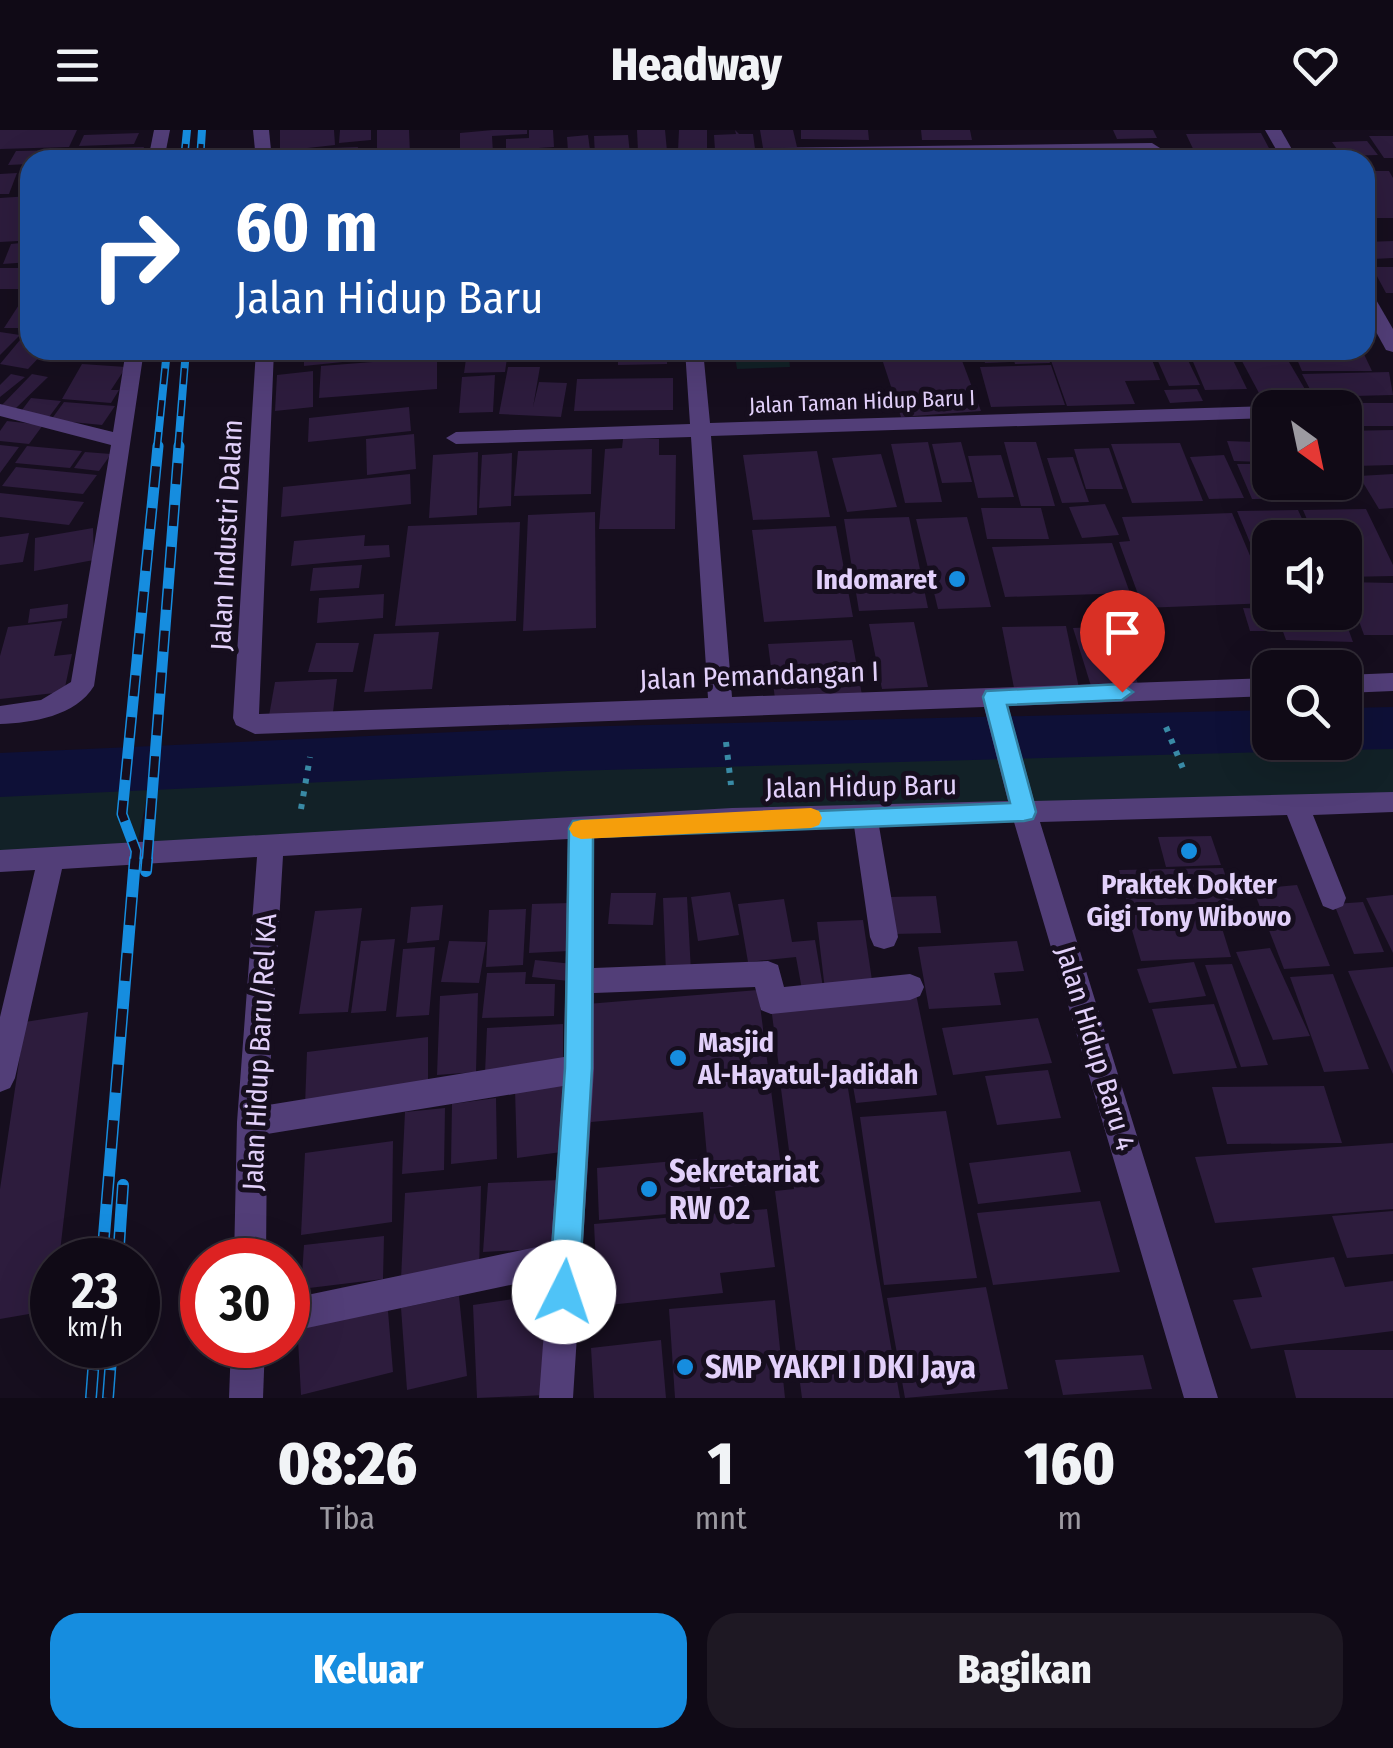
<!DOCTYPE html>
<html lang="id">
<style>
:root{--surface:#100a16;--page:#1e1823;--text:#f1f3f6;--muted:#9c9aa1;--line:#302b35;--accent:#168ddf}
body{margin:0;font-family:"Fira Sans Condensed",sans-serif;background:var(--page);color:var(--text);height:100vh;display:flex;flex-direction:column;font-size:38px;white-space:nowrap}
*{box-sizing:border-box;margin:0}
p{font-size:32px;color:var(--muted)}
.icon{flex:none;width:55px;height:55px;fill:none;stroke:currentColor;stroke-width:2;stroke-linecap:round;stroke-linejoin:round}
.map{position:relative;height:1268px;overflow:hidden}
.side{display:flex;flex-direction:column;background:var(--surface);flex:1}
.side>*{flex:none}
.hud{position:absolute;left:20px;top:20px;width:1355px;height:210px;border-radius:30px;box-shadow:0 10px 40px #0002,0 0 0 2px var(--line);background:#1a4fa0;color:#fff;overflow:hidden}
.needle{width:65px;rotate:147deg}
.controls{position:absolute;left:1252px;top:260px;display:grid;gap:20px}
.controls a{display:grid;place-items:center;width:110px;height:110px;border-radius:20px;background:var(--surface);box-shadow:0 10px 40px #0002,0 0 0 2px var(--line);font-size:50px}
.speed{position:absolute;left:30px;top:1108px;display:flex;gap:20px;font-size:50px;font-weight:700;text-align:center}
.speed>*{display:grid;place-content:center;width:130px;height:130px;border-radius:50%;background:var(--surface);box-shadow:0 10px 40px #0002,0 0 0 2px var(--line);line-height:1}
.speed small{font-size:25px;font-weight:400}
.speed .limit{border:15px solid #d22;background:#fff;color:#111}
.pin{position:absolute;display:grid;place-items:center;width:85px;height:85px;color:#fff;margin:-102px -42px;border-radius:50% 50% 50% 0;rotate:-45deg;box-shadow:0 0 10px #0007}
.pin .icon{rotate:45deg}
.me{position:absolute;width:110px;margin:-55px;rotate:4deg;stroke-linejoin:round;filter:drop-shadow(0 0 8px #0008)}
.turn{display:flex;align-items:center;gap:35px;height:210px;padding:0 50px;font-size:45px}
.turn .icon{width:130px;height:130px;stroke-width:2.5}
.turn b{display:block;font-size:70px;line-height:85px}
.eta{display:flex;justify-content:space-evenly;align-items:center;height:170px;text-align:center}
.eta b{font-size:60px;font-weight:800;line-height:70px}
.action{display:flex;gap:20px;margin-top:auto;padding:20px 50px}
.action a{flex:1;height:115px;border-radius:30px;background:var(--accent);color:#fff;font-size:40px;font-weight:800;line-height:115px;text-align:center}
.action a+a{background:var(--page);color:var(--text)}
header{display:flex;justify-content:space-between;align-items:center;height:130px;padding:0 50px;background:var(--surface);font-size:45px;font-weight:800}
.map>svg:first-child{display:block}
</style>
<header><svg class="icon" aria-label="menu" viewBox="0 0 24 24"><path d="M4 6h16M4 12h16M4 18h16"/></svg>Headway<svg class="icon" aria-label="heart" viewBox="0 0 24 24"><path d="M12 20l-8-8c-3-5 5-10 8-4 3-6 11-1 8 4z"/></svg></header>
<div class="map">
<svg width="1393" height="1268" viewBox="0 0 1393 1268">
<rect width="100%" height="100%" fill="#160e1e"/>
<g fill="#122127">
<polygon points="734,220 788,220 790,237 737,239"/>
<polygon points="1393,598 1393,676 148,721 157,640 728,614 1270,601 1270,612 1345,612 1345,599"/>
<polygon points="153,637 136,721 0,731 0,645"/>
</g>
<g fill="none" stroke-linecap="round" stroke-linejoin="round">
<g fill="#0e1037" fill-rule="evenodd">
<polygon points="1393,577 1393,619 1345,620 1326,614 1345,612 1345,578"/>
<polygon points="1270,580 1270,612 1291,612 1270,622 567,641 0,667 0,623 567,597"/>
</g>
</g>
<g fill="#2d1c3d">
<polygon points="0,0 77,0 69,17 0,19"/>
<polygon points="280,0 334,0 335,15 280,21"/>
<polygon points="340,0 371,0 371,10 339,13"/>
<polygon points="377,0 409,0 410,24 377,27"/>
<polygon points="493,0 527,0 527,4 492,6 493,23 460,24 460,3"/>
<polygon points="529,0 553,0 554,17 506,20 506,9 529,8"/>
<polygon points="637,0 665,0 667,21 638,22"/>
<polygon points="679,0 707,0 707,21 678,21"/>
<polygon points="735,0 739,4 753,4 755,19 715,20 714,5 736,4"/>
<polygon points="760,0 793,0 797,17 763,18"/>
<polygon points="801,0 868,0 869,10 801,9"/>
<polygon points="921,0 970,0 972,10 922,10"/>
<polygon points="1113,0 1153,0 1157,8 1117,9"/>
<polygon points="139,3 134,14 79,16 84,5"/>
<polygon points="1261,3 1271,22 1195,23 1186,4"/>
<polygon points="588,5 590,20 568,21 567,7"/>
<polygon points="628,5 630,24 595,26 594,6"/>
<polygon points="1369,6 1393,6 1393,28 1384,28"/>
<polygon points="1367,11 1378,25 1342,26 1332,12"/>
<polygon points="144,17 140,28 100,29 105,18"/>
<polygon points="358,17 355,30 329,30 331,18"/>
<polygon points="70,20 65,30 30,30 30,34 8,35 16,21"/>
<polygon points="321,21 319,30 281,30 283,22"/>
<polygon points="1274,23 1279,30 1212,30 1209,25"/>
<polygon points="1365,41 1389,41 1393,48 1393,88 1365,88"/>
<polygon points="17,43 9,64 0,64 0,44"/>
<polygon points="30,66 30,86 18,111 0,112 0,68"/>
<polygon points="1393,111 1393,128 1373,129 1365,117 1365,112"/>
<polygon points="30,112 30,132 3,134 11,114"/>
<polygon points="1372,137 1393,137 1393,163 1386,163"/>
<polygon points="0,138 30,138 30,141 20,159 0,159"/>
<polygon points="26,164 30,164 30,198 4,198"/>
<polygon points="0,202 20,205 0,225"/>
<polygon points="25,204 30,205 30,220 46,220 28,239 0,234"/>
<polygon points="304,220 391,220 391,227 304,236"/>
<polygon points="618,220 667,220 667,234 618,235"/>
<polygon points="958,220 981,281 901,287 880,223"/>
<polygon points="981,220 1006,220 1010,232 985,233"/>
<polygon points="1011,220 1046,220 1050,233 1015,234"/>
<polygon points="1114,220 1148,220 1160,250 1125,251 1135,274 1067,276 1049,225 1115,223"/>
<polygon points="1153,220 1183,220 1200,255 1169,256"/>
<polygon points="1188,220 1228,220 1247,259 1205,260"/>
<polygon points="1236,220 1282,220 1306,261 1259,263"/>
<polygon points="1293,220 1362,220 1372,241 1302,241"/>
<polygon points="508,221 505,242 464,243 467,222"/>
<polygon points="437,227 437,259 319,268 321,236"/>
<polygon points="82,234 126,237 111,260 119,260 111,273 62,269"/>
<polygon points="1051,235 1065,275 991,277 980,237"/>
<polygon points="508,237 540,237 533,277 539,252 567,253 561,287 499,284"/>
<polygon points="313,241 313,277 275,281 277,245"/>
<polygon points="1389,242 1393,265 1314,267 1302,244"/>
<polygon points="11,244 25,247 0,267 0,255"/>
<polygon points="32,244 48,247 14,280 0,277"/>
<polygon points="495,245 493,282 459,283 462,247"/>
<polygon points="673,248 673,280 574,281 577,249"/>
<polygon points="1197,259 1203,271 1170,273 1164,260"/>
<polygon points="31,268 61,271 49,287 19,284"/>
<polygon points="64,272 115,276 102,295 51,290"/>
<polygon points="1314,273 1393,273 1393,296 1345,296 1345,278 1317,278"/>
<polygon points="409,277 411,301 308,312 309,288"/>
<polygon points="7,291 43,295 29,314 0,311 0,301"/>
<polygon points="1393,300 1393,335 1355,336 1345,315 1345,301"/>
<polygon points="414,304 416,339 367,345 366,309"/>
<polygon points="623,309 659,309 659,325 676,325 675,399 599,399 605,319 622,318"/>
<polygon points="1227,311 1255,312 1262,332 1234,331"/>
<polygon points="928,312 942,372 905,373 891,314"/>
<polygon points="961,312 972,352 942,353 932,314"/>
<polygon points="1004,312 1036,312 1055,376 1021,376"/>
<polygon points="1180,313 1203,371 1132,373 1111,314"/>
<polygon points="0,315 19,317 0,343"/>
<polygon points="27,316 82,321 70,338 15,333"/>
<polygon points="1109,318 1123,359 1086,359 1074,319"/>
<polygon points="592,319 591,364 514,366 518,321"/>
<polygon points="817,321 830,387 753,390 743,325"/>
<polygon points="85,322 111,324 99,341 74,338"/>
<polygon points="478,322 477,385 429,388 433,325"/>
<polygon points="512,323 511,376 479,378 482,325"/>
<polygon points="881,324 897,377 847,382 832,328"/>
<polygon points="1001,325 1014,367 978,368 968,326"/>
<polygon points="1224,325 1244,368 1209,369 1190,327"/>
<polygon points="1073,327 1089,372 1062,373 1047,328"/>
<polygon points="1345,328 1361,361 1325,361 1321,352 1345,352"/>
<polygon points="1237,334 1270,334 1270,352 1319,352 1326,368 1252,369"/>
<polygon points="16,337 97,345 83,364 2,356"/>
<polygon points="410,344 411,374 281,387 283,357"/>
<polygon points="1393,344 1393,378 1379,379 1359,346"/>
<polygon points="0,363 84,372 69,395 0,387"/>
<polygon points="1105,374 1119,405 1082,408 1069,377"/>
<polygon points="981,378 1041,378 1049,409 987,409"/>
<polygon points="1366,379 1393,435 1393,446 1345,447 1345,408 1315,408 1303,380"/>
<polygon points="1298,380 1311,408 1270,408 1270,461 1237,381"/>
<polygon points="595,382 596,498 523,501 528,385"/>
<polygon points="1232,383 1270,473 1143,478 1119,412 1130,411 1122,387"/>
<polygon points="909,387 928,478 859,481 844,389"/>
<polygon points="967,387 991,477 938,479 916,389"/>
<polygon points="520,392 516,491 395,496 408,396"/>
<polygon points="836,396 853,487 764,492 752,400"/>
<polygon points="93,398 94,430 34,441 35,408"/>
<polygon points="29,403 23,432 0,435 0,407"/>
<polygon points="365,405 364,416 389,415 390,427 291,436 294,411"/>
<polygon points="1112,413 1130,463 1005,467 992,417"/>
<polygon points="362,435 359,458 310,461 313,438"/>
<polygon points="1345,452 1393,453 1393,505 1364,505"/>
<polygon points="384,464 383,488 317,493 319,468"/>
<polygon points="68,474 67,488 28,493 30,479"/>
<polygon points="1243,478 1270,479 1278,501 1250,501"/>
<polygon points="1276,482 1342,482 1353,512 1286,510"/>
<polygon points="62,491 54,526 72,524 64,562 0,569 0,526 8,497"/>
<polygon points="914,492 928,557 882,559 869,494"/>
<polygon points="1066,496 1079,558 1014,558 1002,497"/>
<polygon points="1118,496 1138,554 1091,556 1073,498"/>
<polygon points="439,502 432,559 364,562 374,504"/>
<polygon points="852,510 862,565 775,569 768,514"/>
<polygon points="316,513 359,513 353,542 308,542"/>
<polygon points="337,549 333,582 269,586 275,552"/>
<polygon points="1211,706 1221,735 1166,737 1158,707"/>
<polygon points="1223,738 1234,773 1128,776 1119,740"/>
<polygon points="1297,755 1330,836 1284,839 1253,759"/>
<polygon points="730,762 739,805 698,811 691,767"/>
<polygon points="611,763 656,763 653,795 608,794"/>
<polygon points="1393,765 1393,823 1366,768"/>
<polygon points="936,766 941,803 892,804 889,767"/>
<polygon points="687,767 691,842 666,843 663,768"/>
<polygon points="784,769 792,812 815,810 824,863 803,865 796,827 748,832 738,774"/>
<polygon points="1363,772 1384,822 1354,824 1334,774"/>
<polygon points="571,773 569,821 529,823 532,774"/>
<polygon points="443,775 439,810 407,813 411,777"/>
<polygon points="362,778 348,882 299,884 315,781"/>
<polygon points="526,779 523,835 486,837 489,780"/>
<polygon points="1216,779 1231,827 1141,831 1127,783"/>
<polygon points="863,790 873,857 825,860 817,792"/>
<polygon points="395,809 386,881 351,883 361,811"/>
<polygon points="449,811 486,812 479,853 441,852"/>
<polygon points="1017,811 1024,841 994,843 1001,875 929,879 918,817"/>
<polygon points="435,817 429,885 396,887 403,819"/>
<polygon points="1270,818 1310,906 1273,910 1236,822"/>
<polygon points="535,830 573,834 569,851 532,847"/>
<polygon points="1194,832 1206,866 1149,873 1137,839"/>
<polygon points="1232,834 1268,935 1241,937 1205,835"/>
<polygon points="1393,837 1393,944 1348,841"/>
<polygon points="526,842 525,854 555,854 554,886 482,888 487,843"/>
<polygon points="1333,844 1369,939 1324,942 1290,847"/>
<polygon points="758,860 783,1052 710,1059 703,982 591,992 587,874"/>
<polygon points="478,863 476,942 437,945 440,866"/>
<polygon points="916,864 937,965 856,973 850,939 780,945 771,877"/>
<polygon points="1214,874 1237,938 1173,944 1152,879"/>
<polygon points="88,882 59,1130 52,1130 52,1180 0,1189 0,1059 25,892"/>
<polygon points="1038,888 1052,933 953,945 942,898"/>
<polygon points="563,894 563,939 485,943 487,898"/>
<polygon points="428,907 428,960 305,976 307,922"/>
<polygon points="1048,940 1061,988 997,995 985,946"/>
<polygon points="846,946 876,1131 900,1268 802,1268 775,1061 794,1059 780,951"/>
<polygon points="566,953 569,1021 517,1028 515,959"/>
<polygon points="1324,956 1342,1013 1227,1014 1212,957"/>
<polygon points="496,968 497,1029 451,1034 452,974"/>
<polygon points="445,978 444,1040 402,1044 405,982"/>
<polygon points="946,981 977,1148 884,1155 860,987"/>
<polygon points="393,1011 392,1092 301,1105 305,1023"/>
<polygon points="1393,1013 1393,1079 1215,1093 1195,1027"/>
<polygon points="1070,1021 1081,1062 978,1074 969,1033"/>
<polygon points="697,1029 702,1081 599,1090 597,1038"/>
<polygon points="559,1050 557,1118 483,1122 488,1053"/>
<polygon points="481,1056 479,1143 401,1150 405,1063"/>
<polygon points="1100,1071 1120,1142 993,1155 977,1083"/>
<polygon points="767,1079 775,1137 720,1143 723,1163 609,1175 608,1155 597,1156 594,1094"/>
<polygon points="1393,1081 1393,1124 1347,1128 1332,1086"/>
<polygon points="384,1106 383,1149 301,1159 304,1115"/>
<polygon points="1334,1127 1345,1157 1393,1151 1393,1201 1251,1219 1233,1170 1262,1167 1252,1138"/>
<polygon points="986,1157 1008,1259 905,1268 887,1168"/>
<polygon points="541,1165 546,1265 477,1268 473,1175"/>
<polygon points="459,1166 467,1246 407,1260 401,1178"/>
<polygon points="387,1169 393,1242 301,1265 297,1191"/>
<polygon points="775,1170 785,1268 675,1268 669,1179"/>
<polygon points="661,1210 666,1268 594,1268 591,1218"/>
<polygon points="1284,1220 1393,1220 1393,1268 1296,1268"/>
<polygon points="1143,1225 1152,1259 1063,1265 1055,1230"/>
</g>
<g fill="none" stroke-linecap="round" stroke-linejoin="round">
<g stroke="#398aa5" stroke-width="6" stroke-dasharray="5 8" stroke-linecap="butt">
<polyline points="1166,597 1184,641"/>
<polyline points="726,612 731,655"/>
<polyline points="301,679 310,627"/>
</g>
<g fill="#523e78" fill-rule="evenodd">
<polygon points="154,0 170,0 164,30 148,30"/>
<polygon points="253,0 269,0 272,30 256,30"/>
<polygon points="1265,0 1281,0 1298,30 1282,30"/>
<polygon points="1152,13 1160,18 1158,21 546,30 554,25 678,19"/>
<polygon points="1365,160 1371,161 1393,199 1393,222 1386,220 1365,182"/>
<path d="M126 220H144L94 556C76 586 32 593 0 594V576L41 570 71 552 111 315 0 286V274L113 302Z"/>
<path d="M256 220H274L259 584 708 568 691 307 456 314 446 308 456 302 690 294 685 220H703L710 293 1270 276 1277 278H1270V288L711 306 732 567 1270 548V566L1008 576 1034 671 1393 662V682L1313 685 1346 768 1343 776 1333 780 1323 776 1287 685 1040 692 1218 1268H1184L1014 692 879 696 898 807 894 816 884 819 874 816 870 807 854 696 594 708V838L768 831 778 835 784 857 910 844 920 848 924 857 920 866 910 870 771 884 761 880 755 857 594 863V939L573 1268H539L548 1147 288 1202V1169L551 1114 563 956 267 1004 266 1130H234L237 992 257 727 62 739 15 948 10 958 0 962V887L35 740 0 742V720L732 678 1008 671 984 577 255 604 236 595 233 588ZM568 709 564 927 268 975 283 726Z"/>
<polygon points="1393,543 1393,561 1345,563 1345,545"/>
<polygon points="231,1215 265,1215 263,1268 229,1268"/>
</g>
<defs>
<g id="rail-far2">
<polyline points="184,30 187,0"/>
<polyline points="200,30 202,0"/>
<polyline points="157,318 167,220"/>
<polyline points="178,318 186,220"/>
</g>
<g id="rail-far1">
<polyline points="135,731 136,721 122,684 158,316"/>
<polyline points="147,731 179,316"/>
</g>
<g id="rail">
<polyline points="146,741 147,729"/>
<polyline points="102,1130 135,729"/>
<polyline points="118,1130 123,1055"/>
<polyline points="91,1268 95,1215"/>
<polyline points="108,1268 112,1215"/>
</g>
</defs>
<use href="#rail-far2" stroke="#168ddf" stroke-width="8"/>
<use href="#rail-far1" stroke="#168ddf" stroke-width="11"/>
<use href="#rail" stroke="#168ddf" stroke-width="12"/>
<use href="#rail-far2" stroke="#160e1e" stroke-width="5" stroke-dasharray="16" stroke-linecap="butt"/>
<use href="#rail-far1" stroke="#160e1e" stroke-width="8" stroke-dasharray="21" stroke-linecap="butt"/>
<use href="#rail" stroke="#160e1e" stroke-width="9" stroke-dasharray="28" stroke-linecap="butt"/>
</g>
<polygon fill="#4fc3f7" stroke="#337fa1" stroke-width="2.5" points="1122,554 1133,562 1122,570 1007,575 1036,682 1033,689 1024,691 593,707 592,938 579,1162 575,1173 564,1177 554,1173 549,1162 565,938 569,698 573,691 1010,673 983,567 986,561"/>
<polygon fill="#f59e0b" points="811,678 819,681 822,688 819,695 811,698 581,709 573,706 569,699 573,692 581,690"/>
<g fill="#168ddf" stroke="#160e1e" stroke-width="4">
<circle cx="957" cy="449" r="10"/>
<circle cx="1189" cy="721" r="10"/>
<circle cx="678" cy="928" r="10"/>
<circle cx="649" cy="1059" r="10"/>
<circle cx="685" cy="1237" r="10"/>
</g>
<g text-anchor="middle" stroke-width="10" stroke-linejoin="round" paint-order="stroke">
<g font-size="22" fill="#e2d0fa" stroke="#160e1e">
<text transform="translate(862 271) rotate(-2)" y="8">Jalan Taman Hidup Baru I</text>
</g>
<g font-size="28" fill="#e2d0fa" stroke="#160e1e">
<text transform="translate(226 405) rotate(-87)" y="10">Jalan Industri Dalam</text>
<text transform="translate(759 545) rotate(-2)" y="10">Jalan Pemandangan I</text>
<text transform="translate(861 656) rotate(-1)" y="10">Jalan Hidup Baru</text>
<text transform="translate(1096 918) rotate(73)" y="10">Jalan Hidup Baru 4</text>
<text transform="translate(259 922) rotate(-87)" y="10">Jalan Hidup Baru/Rel KA</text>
</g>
<g font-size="28" font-weight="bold" fill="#e2d0fa" stroke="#160e1e" text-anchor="end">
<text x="937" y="459">Indomaret</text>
<text x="1189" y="764" text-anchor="middle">Praktek Dokter<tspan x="1189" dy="32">Gigi Tony Wibowo</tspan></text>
<text x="698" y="922" text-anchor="start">Masjid<tspan x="698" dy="32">Al-Hayatul-Jadidah</tspan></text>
</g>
<g font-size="32" font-weight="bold" fill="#e2d0fa" stroke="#160e1e" text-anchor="start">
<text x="669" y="1052">Sekretariat<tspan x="669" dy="37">RW 02</tspan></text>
<text x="705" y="1248">SMP YAKPI I DKI Jaya</text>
</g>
</g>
</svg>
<div class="controls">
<a><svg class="needle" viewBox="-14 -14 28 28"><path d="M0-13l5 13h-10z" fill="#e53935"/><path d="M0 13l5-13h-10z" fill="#9c9aa1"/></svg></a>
<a><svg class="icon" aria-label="sound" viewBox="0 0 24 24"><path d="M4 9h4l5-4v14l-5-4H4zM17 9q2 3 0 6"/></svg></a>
<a><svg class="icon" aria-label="search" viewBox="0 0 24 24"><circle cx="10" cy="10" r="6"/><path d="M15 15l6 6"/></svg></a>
</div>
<div class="speed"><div>23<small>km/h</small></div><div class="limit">30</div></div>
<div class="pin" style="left:1122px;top:562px;background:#d93025"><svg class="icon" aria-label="arrive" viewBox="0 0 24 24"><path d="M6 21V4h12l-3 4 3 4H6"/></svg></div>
<svg class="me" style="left:564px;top:1162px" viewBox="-20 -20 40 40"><circle r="19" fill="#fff"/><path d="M0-13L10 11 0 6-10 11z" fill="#4fc3f7"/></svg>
<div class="hud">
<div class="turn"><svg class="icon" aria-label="right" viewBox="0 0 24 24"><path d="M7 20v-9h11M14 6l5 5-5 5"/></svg><div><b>60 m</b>Jalan Hidup Baru</div></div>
</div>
</div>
<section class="side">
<div class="eta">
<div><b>08:26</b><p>Tiba</p></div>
<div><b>1</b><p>mnt</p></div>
<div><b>160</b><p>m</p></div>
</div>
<div class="action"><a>Keluar</a><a>Bagikan</a></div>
</section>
